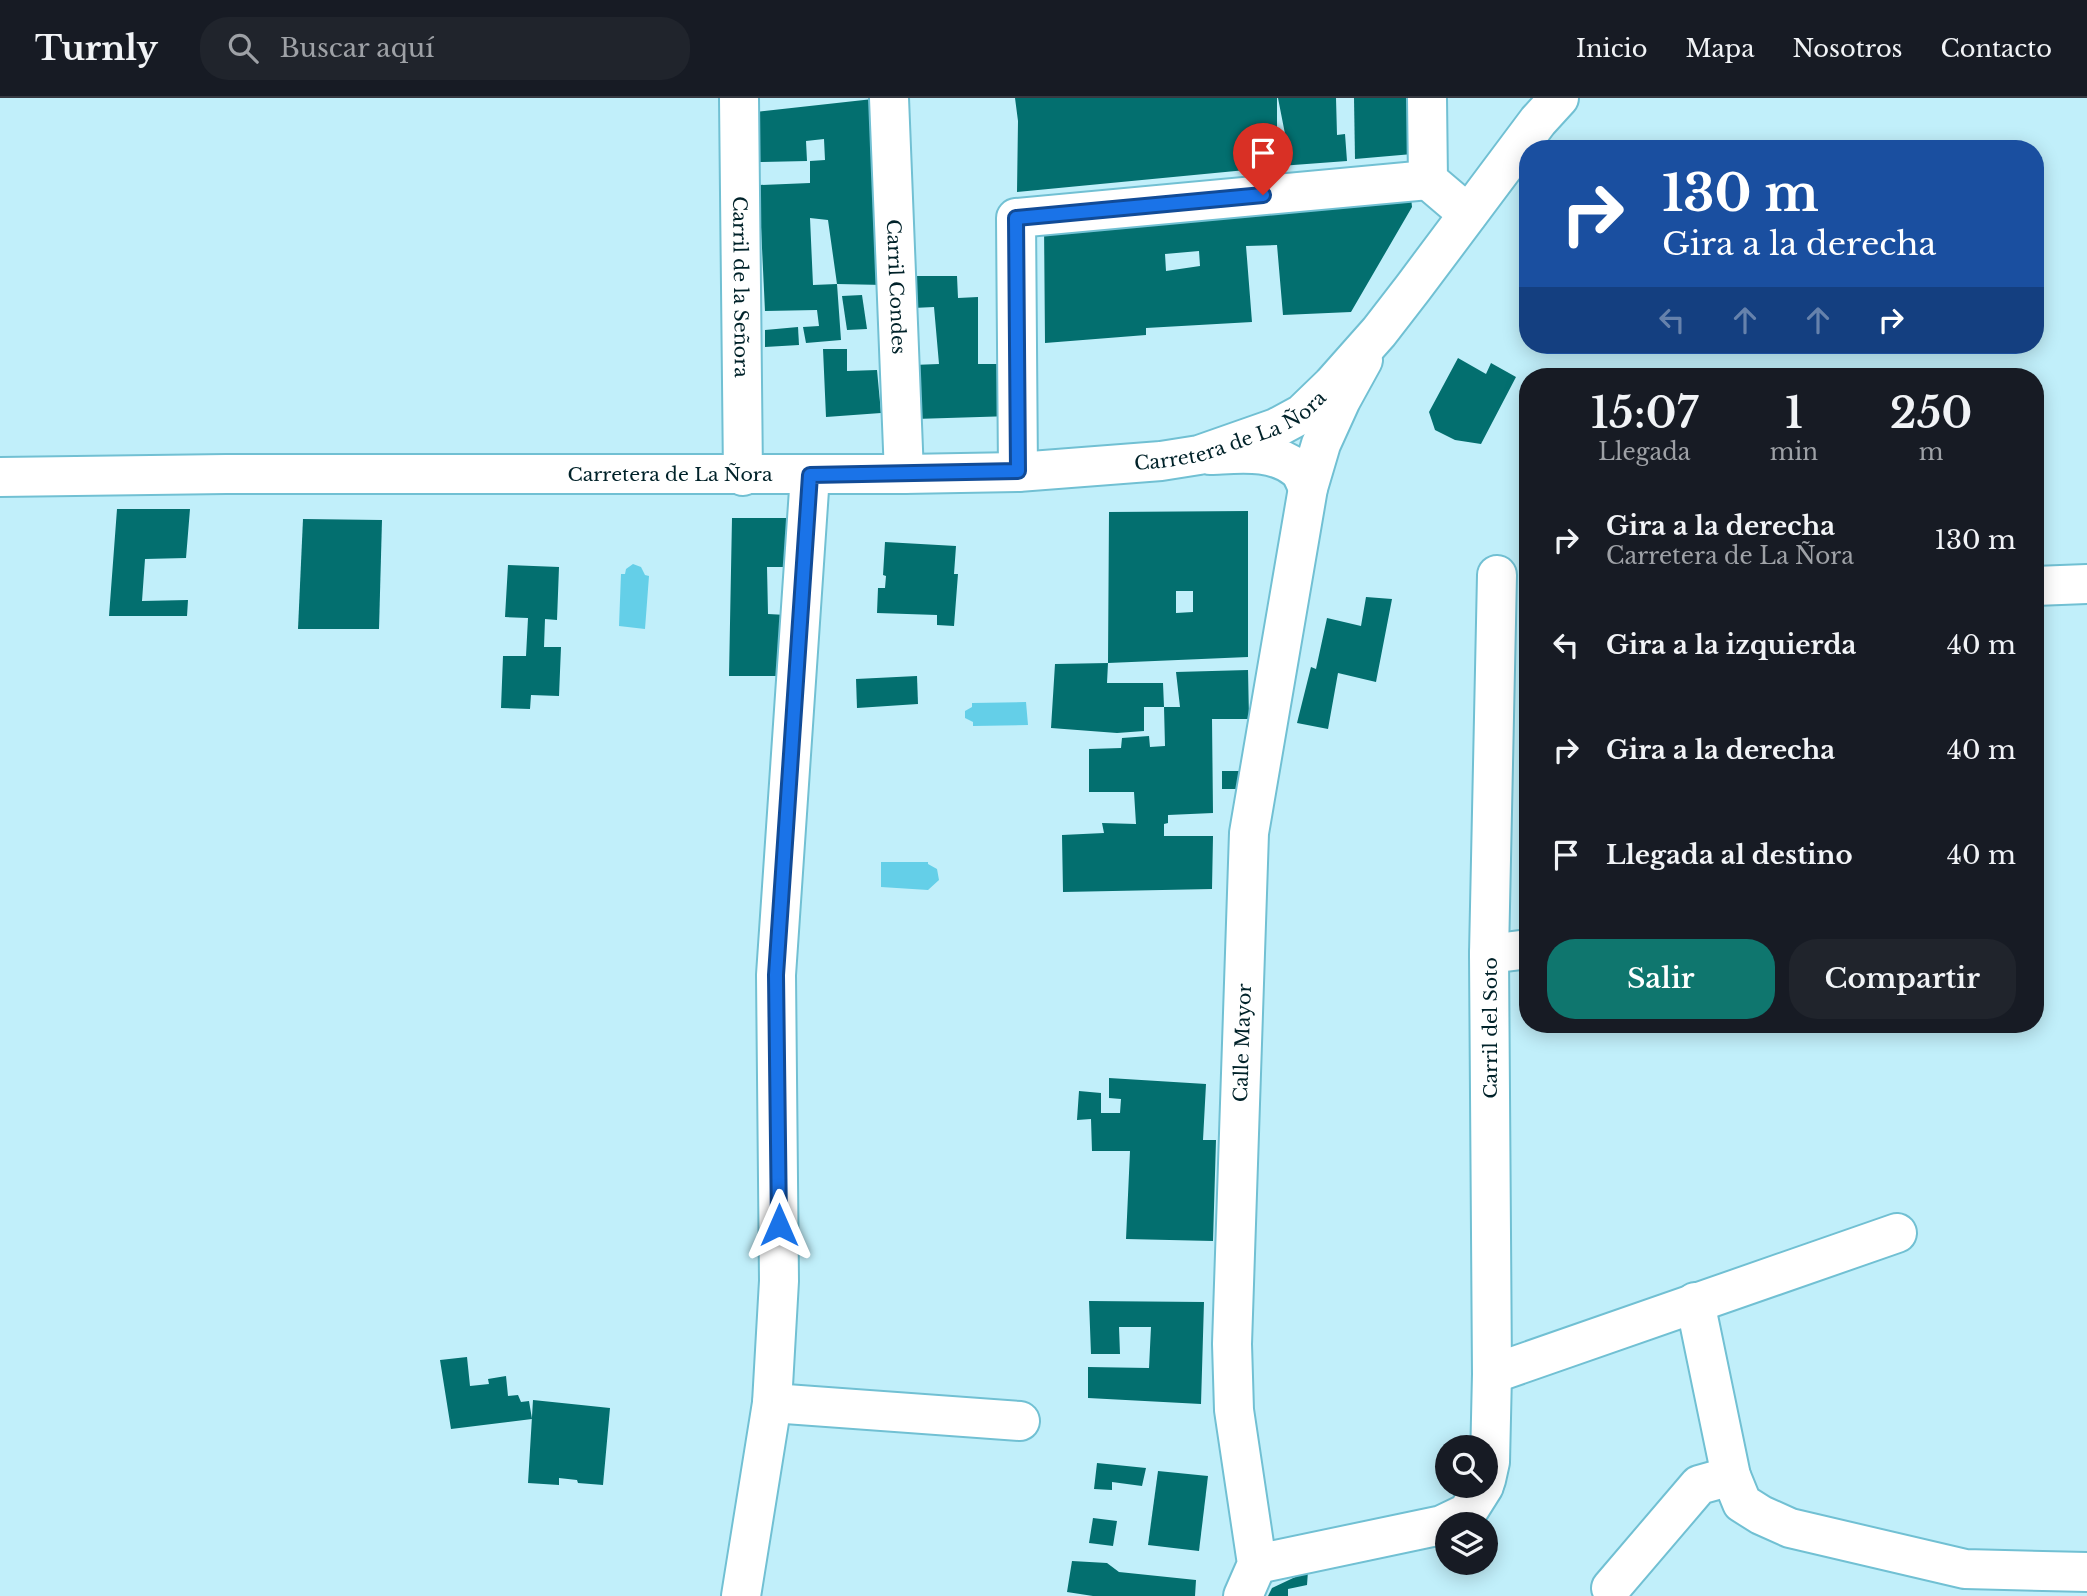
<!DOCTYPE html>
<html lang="es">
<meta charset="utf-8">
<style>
:root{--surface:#171b24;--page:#20242c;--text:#f1f3f6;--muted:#9ea1a6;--line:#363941;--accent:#0f766e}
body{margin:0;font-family:"Libre Baskerville",serif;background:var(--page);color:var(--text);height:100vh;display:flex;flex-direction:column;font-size:26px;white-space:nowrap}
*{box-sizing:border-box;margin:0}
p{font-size:23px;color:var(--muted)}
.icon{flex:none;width:38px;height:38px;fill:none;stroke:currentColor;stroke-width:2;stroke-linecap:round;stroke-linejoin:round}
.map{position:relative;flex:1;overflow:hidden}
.sheet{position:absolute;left:1519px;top:270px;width:525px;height:665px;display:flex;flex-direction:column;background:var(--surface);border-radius:28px;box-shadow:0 4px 18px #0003}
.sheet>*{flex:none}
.top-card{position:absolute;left:1519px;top:42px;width:525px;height:214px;border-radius:28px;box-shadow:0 4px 18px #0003;background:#1a4fa0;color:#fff;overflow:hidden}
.controls{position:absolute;left:1435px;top:1337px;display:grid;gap:14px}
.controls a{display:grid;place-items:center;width:63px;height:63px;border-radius:50%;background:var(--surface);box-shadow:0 4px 18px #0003;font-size:35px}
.pin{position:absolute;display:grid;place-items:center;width:60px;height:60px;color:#fff;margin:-72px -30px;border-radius:50% 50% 50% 0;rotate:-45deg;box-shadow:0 0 7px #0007}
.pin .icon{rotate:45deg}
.me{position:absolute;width:77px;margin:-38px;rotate:0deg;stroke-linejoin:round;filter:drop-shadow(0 0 5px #0008)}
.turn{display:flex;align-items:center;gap:24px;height:147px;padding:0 28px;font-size:32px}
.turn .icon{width:91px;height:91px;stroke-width:2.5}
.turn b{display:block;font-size:49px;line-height:60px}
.lanes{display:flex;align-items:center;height:66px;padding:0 28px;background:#0003;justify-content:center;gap:35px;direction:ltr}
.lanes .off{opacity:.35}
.eta{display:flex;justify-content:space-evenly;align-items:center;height:119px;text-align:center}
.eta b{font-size:42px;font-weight:600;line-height:49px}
.action{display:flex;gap:14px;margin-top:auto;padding:14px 28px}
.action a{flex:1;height:80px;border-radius:28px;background:var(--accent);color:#fff;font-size:28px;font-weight:600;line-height:80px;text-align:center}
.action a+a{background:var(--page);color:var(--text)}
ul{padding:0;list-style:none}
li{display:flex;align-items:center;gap:21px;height:105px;padding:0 28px}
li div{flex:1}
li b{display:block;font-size:26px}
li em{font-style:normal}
header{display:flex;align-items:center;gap:42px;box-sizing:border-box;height:98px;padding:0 35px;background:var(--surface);border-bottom:2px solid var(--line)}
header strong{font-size:33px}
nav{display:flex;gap:38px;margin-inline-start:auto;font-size:24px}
.search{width:490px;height:63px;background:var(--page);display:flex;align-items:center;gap:18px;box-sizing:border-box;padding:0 24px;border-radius:28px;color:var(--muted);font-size:26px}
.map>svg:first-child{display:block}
</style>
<header>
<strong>Turnly</strong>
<div class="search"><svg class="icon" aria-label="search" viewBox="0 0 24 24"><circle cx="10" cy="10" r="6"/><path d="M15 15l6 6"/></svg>Buscar aquí</div>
<nav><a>Inicio</a><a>Mapa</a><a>Nosotros</a><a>Contacto</a></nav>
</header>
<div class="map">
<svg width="2087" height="1498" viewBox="0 0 2087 1498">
<rect width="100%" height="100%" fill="#c1effa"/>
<g fill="#64cfe8">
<polygon points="633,466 641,469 645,477 649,478 645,531 619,528 621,476 625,476 626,471"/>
<polygon points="1026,604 1028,627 973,628 973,624 965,620 965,613 972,609 972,605"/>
<polygon points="881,764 928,764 928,766 937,771 939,782 928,792 881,789"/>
</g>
<g fill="#036f6f" fill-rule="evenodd">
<polygon points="1015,0 1277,0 1277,69 1017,94 1018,23"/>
<polygon points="1278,0 1336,0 1337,37 1345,36 1347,63 1280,68 1277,42 1286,41"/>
<polygon points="1354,0 1423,0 1424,55 1355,61"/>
<path d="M873 1 884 187 837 186 841 242 806 245 803 229 819 228 817 212 765 213 759 87 810 85V63L825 62 824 41 806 43 807 63 758 64 756 14ZM810 120 828 122 837 186 813 187Z"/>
<path d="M1411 99 1412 109 1351 214 1283 217 1277 147 1246 148 1252 224 1146 230V237L1045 245 1044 124ZM1199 153 1200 168 1166 173 1165 156Z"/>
<polygon points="911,178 957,178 958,200 978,199 978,266 1010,266 1012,318 915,321 913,267 939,266 934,209 913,210"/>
<polygon points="862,197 867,231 847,232 842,198"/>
<polygon points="798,229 799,247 765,249 765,232"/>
<polygon points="823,251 847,251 847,273 877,272 881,315 826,319"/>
<polygon points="1458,260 1486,276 1491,265 1516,279 1481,346 1455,342 1435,332 1429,314"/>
<polygon points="117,411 190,411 186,460 145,461 142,503 188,502 187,518 109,518"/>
<path d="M1248 413V559L1108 565 1107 585H1163L1164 609H1144V633L1117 635 1051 630 1055 566 1108 565 1109 414ZM1176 493H1193V514L1176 515Z"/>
<polygon points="732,420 792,420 791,469 767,469 768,516 786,517 786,578 729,578"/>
<polygon points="303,421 382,422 379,531 298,531"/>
<polygon points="885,444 956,448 954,476 958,476 954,528 937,527 937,517 877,515 878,490 885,490 886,478 883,477"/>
<polygon points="508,467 559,469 557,522 545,521 544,549 561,549 559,598 531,597 530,611 501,610 503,558 526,558 528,520 505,519"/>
<polygon points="1366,499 1392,501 1376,584 1338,575 1328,631 1297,625 1311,569 1316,571 1327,520 1361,528"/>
<polygon points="1248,572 1249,621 1212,621 1213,715 1168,717 1168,725 1164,726 1164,738 1213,738 1212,791 1063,794 1062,737 1104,735 1102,725 1136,726 1134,694 1089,694 1089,651 1121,650 1122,640 1149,638 1150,649 1165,648 1164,609 1180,609 1176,574"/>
<polygon points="917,578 918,606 857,610 856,581"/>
<rect x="1222" y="673" width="24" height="18"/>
<polygon points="1109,980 1206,986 1203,1042 1216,1042 1213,1143 1126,1141 1130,1053 1092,1053 1091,1021 1077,1022 1079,993 1101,995 1101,1015 1120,1015 1121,1001 1109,1000"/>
<polygon points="1089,1203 1204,1204 1201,1306 1088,1300 1088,1269 1149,1270 1151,1229 1119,1229 1120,1256 1091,1256"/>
<polygon points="467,1259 470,1288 489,1286 488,1281 506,1278 508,1298 518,1297 521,1304 529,1303 532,1321 451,1331 440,1262"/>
<polygon points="533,1302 610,1310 603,1387 578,1385 577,1382 559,1380 559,1387 528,1385"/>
<polygon points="1097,1365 1146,1370 1142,1388 1112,1384 1112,1392 1094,1391"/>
<polygon points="1158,1373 1208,1378 1199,1453 1148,1447"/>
<polygon points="1093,1420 1117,1423 1113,1448 1089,1445"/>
<polygon points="1072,1463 1107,1465 1119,1474 1196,1482 1195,1498 1093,1498 1067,1494"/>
<polygon points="1308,1473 1307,1487 1288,1491 1288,1498 1268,1498 1272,1490"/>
</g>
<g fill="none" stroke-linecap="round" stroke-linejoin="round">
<defs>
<g id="minor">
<path id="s1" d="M739 0 743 378"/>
<path id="s2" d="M889 0 904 376"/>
<polyline points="1427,0 1428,82 1468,116"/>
<path d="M1210 357C1239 356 1273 351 1297 371 1302 375 1305 384 1308 390"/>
<polyline points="1018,374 1016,120 1428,82"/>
<polyline points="2035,488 2087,486"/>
<polyline points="1489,856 1528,851"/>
<polyline points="1695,1204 1731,1378 1742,1405 1761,1417 1790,1430 1965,1471 2087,1474"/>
<polyline points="1492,1276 1897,1135"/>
<polyline points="772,1305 1020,1323"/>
<polyline points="1486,1382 1490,1364 1492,1276 1489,856 1497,477"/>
<polyline points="1257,1466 1442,1427 1467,1415 1484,1388"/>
<polyline points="1611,1490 1699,1387 1731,1378"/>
<polyline points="741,1498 772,1305 779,1183 776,877 810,377"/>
<path id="s3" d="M1243 1498 1257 1466 1234 1312 1232 1246 1249 735 1308 390 1321 346 1341 302 1363 262"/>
</g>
<g id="major">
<path id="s4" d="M0 379 226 376H904L1018 374 1161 363 1199 357 1276 330 1302 316 1332 287 1379 234 1413 190 1538 23 1559 0"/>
</g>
</defs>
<use href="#minor" stroke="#71c0d3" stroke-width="42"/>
<use href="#major" stroke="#71c0d3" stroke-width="42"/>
<use href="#minor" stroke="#fff" stroke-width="38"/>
<use href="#major" stroke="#fff" stroke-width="38"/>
</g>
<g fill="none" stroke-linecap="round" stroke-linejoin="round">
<defs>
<polyline id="route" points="779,1127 776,877 810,377 1018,373 1016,120 1263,97"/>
</defs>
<use href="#route" stroke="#114b97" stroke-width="18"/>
<use href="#route" stroke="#1a73e8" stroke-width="12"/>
</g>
<g text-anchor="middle" stroke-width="7" stroke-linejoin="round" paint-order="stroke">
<g font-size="19" fill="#002229" stroke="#fff">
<text dy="7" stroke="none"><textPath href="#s2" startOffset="189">Carril Condes</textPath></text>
<text dy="7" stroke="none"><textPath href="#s1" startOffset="189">Carril de la Señora</textPath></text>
<text dy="7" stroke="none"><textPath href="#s4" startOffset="1237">Carretera de La Ñora</textPath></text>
<text dy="7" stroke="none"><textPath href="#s4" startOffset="670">Carretera de La Ñora</textPath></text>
<text transform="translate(1490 930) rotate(-90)" y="7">Carril del Soto</text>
<text dy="7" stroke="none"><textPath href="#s3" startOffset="558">Calle Mayor</textPath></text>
</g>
</g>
</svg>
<div class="controls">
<a><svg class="icon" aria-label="search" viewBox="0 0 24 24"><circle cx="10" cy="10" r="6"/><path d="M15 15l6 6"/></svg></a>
<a><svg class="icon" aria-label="layers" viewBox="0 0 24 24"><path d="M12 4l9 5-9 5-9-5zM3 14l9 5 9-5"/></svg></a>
</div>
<div class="pin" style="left:1263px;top:97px;background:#d93025"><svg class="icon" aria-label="arrive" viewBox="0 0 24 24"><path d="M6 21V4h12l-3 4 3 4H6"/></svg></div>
<svg class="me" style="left:779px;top:1127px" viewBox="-20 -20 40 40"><path d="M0-17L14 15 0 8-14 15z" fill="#1a73e8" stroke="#fff" stroke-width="4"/></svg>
<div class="top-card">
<div class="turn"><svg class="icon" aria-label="right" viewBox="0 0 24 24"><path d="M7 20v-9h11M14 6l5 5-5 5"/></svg><div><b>130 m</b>Gira a la derecha</div></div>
<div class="lanes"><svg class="icon off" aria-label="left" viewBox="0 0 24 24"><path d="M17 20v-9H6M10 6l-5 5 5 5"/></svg><svg class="icon off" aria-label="ahead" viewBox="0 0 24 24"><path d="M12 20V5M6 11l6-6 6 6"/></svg><svg class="icon off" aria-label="ahead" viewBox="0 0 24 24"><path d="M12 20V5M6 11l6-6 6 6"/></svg><svg class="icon" aria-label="right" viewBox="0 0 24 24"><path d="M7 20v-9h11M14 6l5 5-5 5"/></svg></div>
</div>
<section class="sheet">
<div class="eta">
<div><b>15:07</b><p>Llegada</p></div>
<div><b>1</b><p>min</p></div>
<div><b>250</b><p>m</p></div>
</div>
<ul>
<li><svg class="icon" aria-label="right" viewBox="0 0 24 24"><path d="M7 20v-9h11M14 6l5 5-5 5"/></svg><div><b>Gira a la derecha</b><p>Carretera de La Ñora</p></div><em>130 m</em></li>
<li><svg class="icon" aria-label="left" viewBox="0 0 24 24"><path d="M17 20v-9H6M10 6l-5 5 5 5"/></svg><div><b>Gira a la izquierda</b></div><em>40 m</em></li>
<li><svg class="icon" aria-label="right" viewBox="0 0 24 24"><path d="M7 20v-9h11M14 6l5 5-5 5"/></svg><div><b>Gira a la derecha</b></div><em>40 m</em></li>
<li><svg class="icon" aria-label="arrive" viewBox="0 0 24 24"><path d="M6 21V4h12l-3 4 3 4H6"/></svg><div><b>Llegada al destino</b></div><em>40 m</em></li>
</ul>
<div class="action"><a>Salir</a><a>Compartir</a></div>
</section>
</div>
